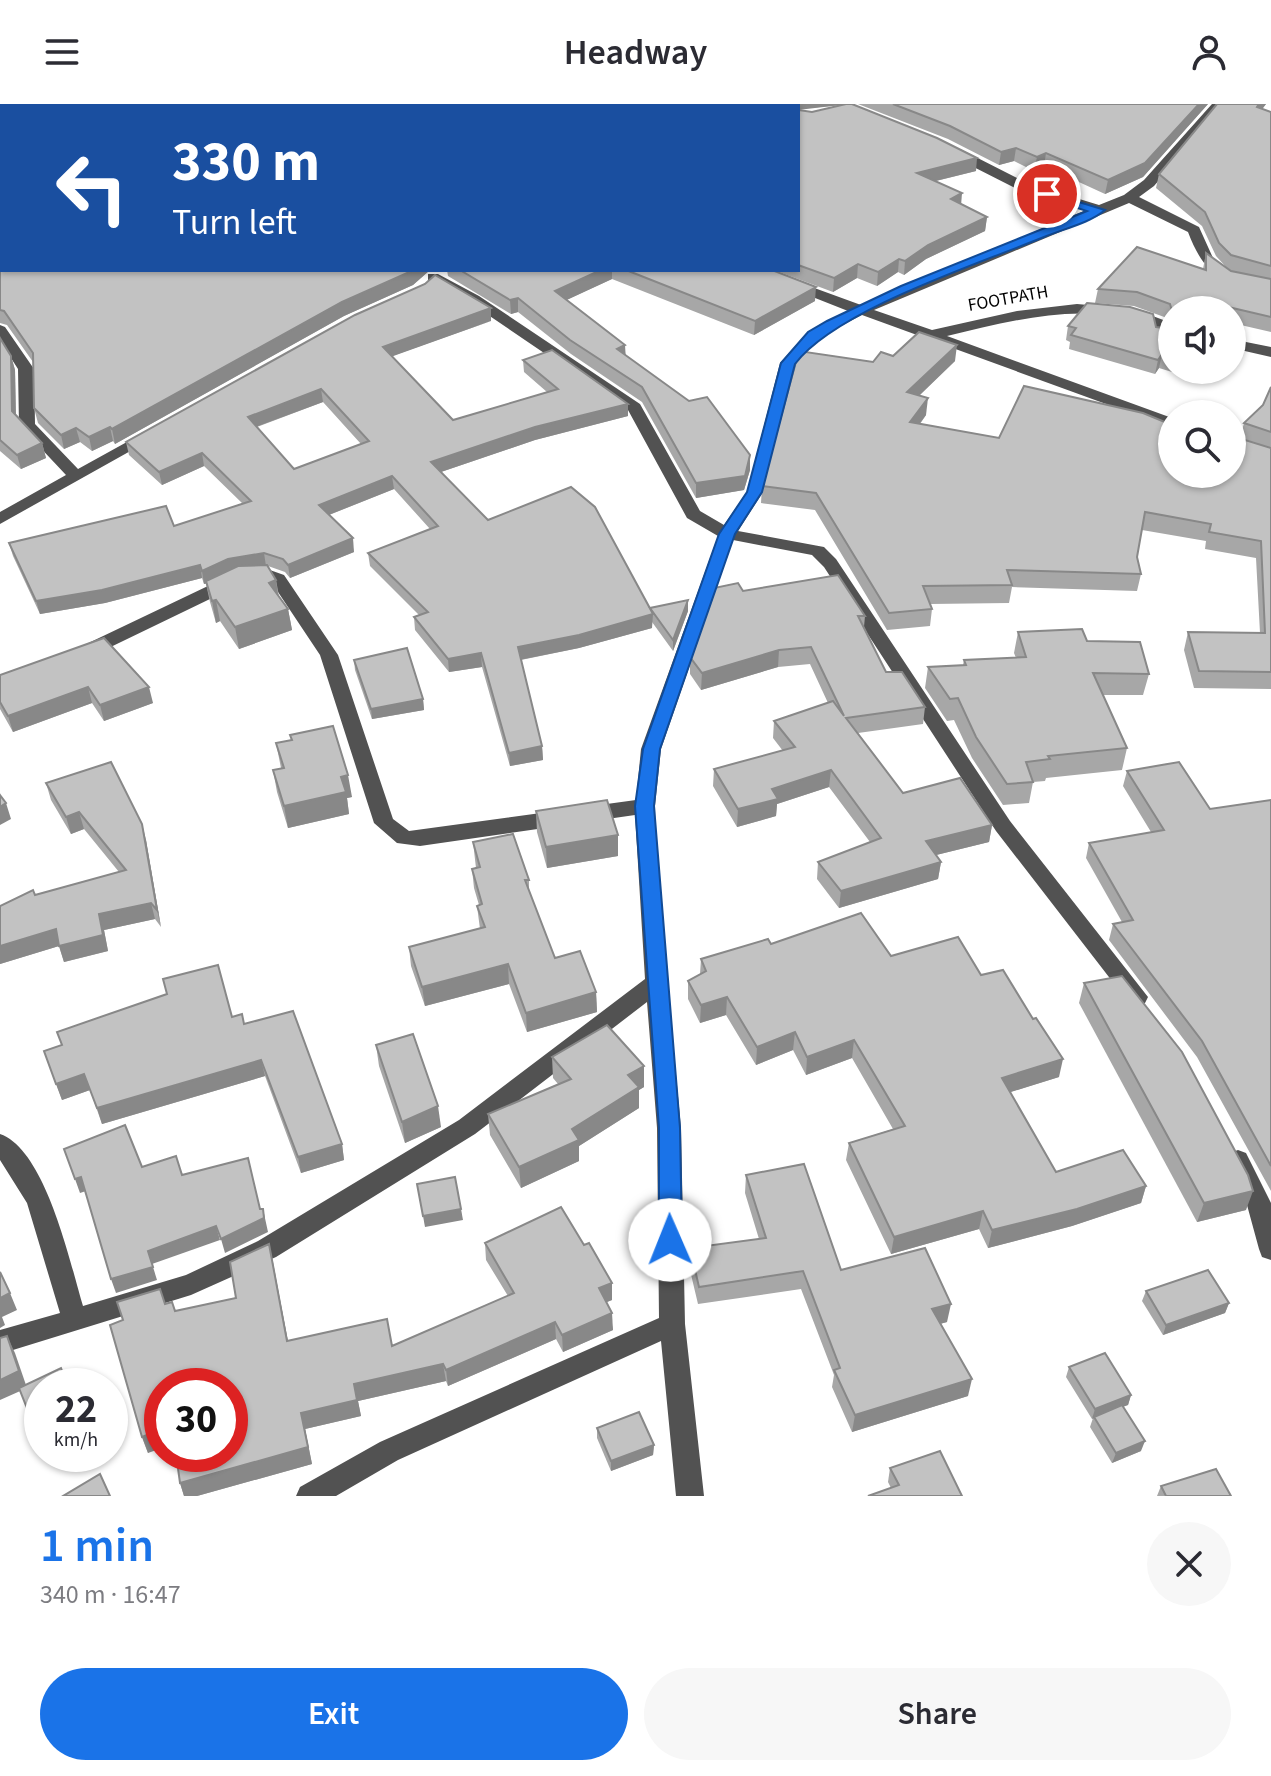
<!DOCTYPE html>
<meta charset="utf-8">
<style>
:root{--surface:#fff;--page:#f7f7f7;--text:#2b2b33;--muted:#7c7c81;--accent:#1a73e8}
body{margin:0;font-family:"Source Sans 3",sans-serif;background:var(--page);color:var(--text);height:100vh;display:flex;flex-direction:column;font-size:30px;white-space:nowrap}
*{box-sizing:border-box;margin:0}
p{font-size:26px;color:var(--muted)}
.icon{flex:none;width:44px;height:44px;fill:none;stroke:currentColor;stroke-width:2;stroke-linecap:round;stroke-linejoin:round}
.map{position:relative;height:1392px;overflow:hidden}
.details{display:flex;flex-direction:column;background:var(--surface);flex:1}
.details>*{flex:none}
.top-card{position:absolute;left:0px;top:0px;width:800px;height:168px;box-shadow:0 2px 6px #0004;background:#1a4fa0;color:#fff;overflow:hidden}
.buttons{position:absolute;left:1158px;top:192px;display:grid;gap:16px}
.buttons a{display:grid;place-items:center;width:88px;height:88px;border-radius:50%;background:var(--surface);box-shadow:0 2px 6px #0004;font-size:40px}
.speed{position:absolute;left:24px;top:1264px;display:flex;gap:16px;font-size:40px;font-weight:700;text-align:center}
.speed>*{display:grid;place-content:center;width:104px;height:104px;border-radius:50%;background:var(--surface);box-shadow:0 2px 6px #0004;line-height:1}
.speed small{font-size:20px;font-weight:400}
.speed .limit{border:12px solid #d22;background:#fff;color:#111}
.pin{position:absolute;display:grid;place-items:center;width:68px;height:68px;color:#fff;margin:-34px;border:4px solid #fff;border-radius:50%;box-shadow:0 2px 8px #0007}
.me{position:absolute;width:88px;margin:-44px;rotate:359deg;stroke-linejoin:round;filter:drop-shadow(0 0 6px #0008)}
.turn{display:flex;align-items:center;gap:28px;height:168px;padding:0 40px;font-size:36px}
.turn .icon{width:104px;height:104px;stroke-width:2.5}
.turn b{display:block;font-size:56px;line-height:68px}
.round{display:grid;place-items:center;flex:none;width:84px;height:84px;border-radius:42px;background:var(--page)}
.summary{display:flex;align-items:center;justify-content:space-between;height:136px;padding:0 40px}
h1{font-size:48px;font-weight:600;line-height:60px;color:var(--accent)}
.primary-button{display:flex;gap:16px;margin-top:auto;padding:16px 40px}
.primary-button a{flex:1;height:92px;border-radius:48px;background:var(--accent);color:#fff;font-size:32px;font-weight:600;line-height:92px;text-align:center}
.primary-button a+a{background:var(--page);color:var(--text)}
header{display:flex;justify-content:space-between;align-items:center;height:104px;padding:0 40px;background:var(--surface);font-size:36px;font-weight:600}
.map>svg:first-child{display:block}
</style>
<header><svg class="icon" aria-label="menu" viewBox="0 0 24 24"><path d="M4 6h16M4 12h16M4 18h16"/></svg>Headway<svg class="icon" aria-label="person" viewBox="0 0 24 24"><circle cx="12" cy="8" r="4"/><path d="M4 21q1-7 8-7t8 7"/></svg></header>
<div class="map">
<svg width="1271" height="1392" viewBox="0 0 1271 1392">
<rect width="100%" height="100%" fill="#fff"/>
<g fill="none" stroke-linecap="round" stroke-linejoin="round">
<g fill="#525252" fill-rule="evenodd">
<path d="M1212 0H1225L1154 82 1139 93 1199 123 1213 154 1226 167 1271 180V188C1224 180 1206 175 1188 128L1129 99 874 206 932 226 1017 207 1077 200 1134 205 1166 217 1167 227H1172V237L1153 234V222C1085 196 1015 216 947 232L1172 314V324L862 211 818 234 796 260 763 388 738 427 824 443 836 455 1010 717 1148 893 1145 899 1137 902 1129 899 996 727 824 463 812 451 733 436 661 645 655 702 656 757 681 1024 685 1220 704 1392H676L661 1237 398 1356 336 1392H296L300 1383 380 1338 659 1214 657 1024 647 898 475 1030 276 1153 191 1191 0 1250V1226L60 1209 27 1099 0 1056V1030C46 1046 70 1159 83 1202L186 1171 258 1137 459 1016 645 875 635 711 420 742 397 739 374 719 320 551 272 479 241 480 92 552 85 554 76 548 78 544 231 471 267 465 284 471 338 551 393 715 409 727 636 696 641 645 718 432 687 414 628 306 469 198 428 176V170H438L479 192 640 300 700 407 724 421 747 388 780 259 808 228 848 207 744 166H765L861 201 1086 106 1017 85 950 51V45H960L1027 79 1099 101 1124 91 1144 76Z"/>
<polygon points="0,221 5,223 34,265 35,320 78,365 145,328 151,326 159,331 0,420 0,408 66,371 19,321 18,265 0,237"/>
<polygon points="1232,228 1246,238 1271,243 1271,253 1236,245 1232,242"/>
<polygon points="1238,1046 1246,1049 1271,1099 1271,1156 1262,1153 1259,1145 1244,1090 1226,1056 1230,1049"/>
</g>
</g>
<g fill="#a7a7a7" fill-rule="evenodd">
<path d="M528 0H852L976 67 936 77 961 100 987 113 985 127 926 155 904 171 898 168 877 182 857 174 833 188 774 166H798V2H535ZM843 1 812 8 798 5Z"/>
<polygon points="858,0 1208,0 1143,73 1105,90 1044,62 1034,67 1014,57 999,61 948,35"/>
<polygon points="1217,0 1266,0 1262,5 1271,8 1271,228 1232,219 1232,206 1172,206 1173,266 1172,268 1159,264 1155,270 1069,245 1070,238 1066,236 1068,222 1170,224 1167,214 1134,202 1095,199 1098,185 1203,165 1206,149 1227,164 1216,152 1202,122 1156,84 1159,70"/>
<polygon points="0,64 2,166 430,166 413,181 344,212 115,340 113,337 92,347 80,338 64,345 38,319 34,304 33,258 7,221 0,219"/>
<polygon points="447,166 772,166 815,197 754,231 612,175 566,196 625,241 625,251 750,366 744,386 696,394 642,298 571,250 518,208 511,210 448,172"/>
<path d="M491 217 392 252 453 316 547 288 524 268 523 256 628 300V312L535 336 441 368 488 416 650 506V504L688 496V507L673 547 652 518V524L579 544 521 556 542 642 543 656 510 662 482 563 449 568 415 526 414 513 419 511 370 462 368 449 430 425 394 385 329 411 354 448 290 474 285 468 268 462 276 476 279 492 288 505 292 526 239 545 220 517 216 519 210 498 206 480H204L202 474 105 499 40 510 13 452 9 439 174 422 243 400 204 362 162 381 129 351 126 338ZM323 298 361 340 294 365 257 323Z"/>
<polygon points="0,234 11,252 15,266 16,311 42,339 46,354 21,365 0,347"/>
<polygon points="893,252 955,257 919,292 926,311 920,320 1172,370 1235,333 1240,334 1244,319 1263,301 1271,283 1271,585 1194,584 1184,546 1188,528 1260,529 1256,454 1205,445 1206,437 1142,426 1137,453 1141,470 1137,487 1012,483 1009,499 930,500 932,505 930,522 887,526 815,406 761,399 762,382 873,258"/>
<polygon points="743,487 865,512 864,523 886,568 925,603 923,620 858,629 903,689 992,721 989,738 936,751 941,758 938,775 839,804 817,775 818,758 870,738 829,683 777,700 776,712 737,723 713,682 714,665 783,647 773,634 774,617 828,599 810,560 778,563 701,586 690,570 690,553"/>
<polygon points="1018,528 1087,537 1149,570 1143,591 1103,591 1127,644 1122,666 1046,674 1045,677 1033,678 1029,699 1003,701 972,654 954,616 947,617 925,584 928,563 963,561 964,556 1016,554 1014,549"/>
<polygon points="104,534 153,599 104,617 92,599 13,628 0,605 0,571"/>
<polygon points="354,556 423,595 424,606 372,615 355,566"/>
<polygon points="290,631 352,693 347,694 349,710 288,724 277,688 273,666 281,664 276,639 291,636"/>
<polygon points="1127,667 1210,705 1271,696 1271,1092 1271,1087 1197,953 1109,836 1113,820 1122,818 1086,754 1089,739 1151,728 1123,682"/>
<polygon points="46,679 146,736 161,823 155,815 104,826 108,847 64,858 59,842 0,860 0,802 35,791 119,768 84,725 71,730 51,696"/>
<polygon points="536,707 618,752 547,764 537,728"/>
<polygon points="473,738 529,776 529,788 555,854 596,888 597,908 527,928 509,880 425,902 411,862 409,843 480,825 477,802 479,801 474,784 472,765 476,764"/>
<polygon points="771,840 891,852 981,871 1059,973 1010,988 1056,1068 1146,1082 1141,1099 1072,1122 988,1144 979,1125 891,1150 846,1056 849,1039 893,1025 852,954 806,971 793,946 756,961 726,911 700,919 688,895 688,877 700,870 701,855"/>
<polygon points="1084,879 1246,1106 1197,1118 1079,899"/>
<polygon points="232,913 244,920 342,1040 344,1056 301,1069 265,972 102,1020 90,986 62,996 44,947"/>
<polygon points="376,941 441,1023 405,1039 379,962"/>
<polygon points="552,953 644,983 639,986 639,1004 579,1042 579,1057 521,1084 490,1031 488,1010 558,980 553,974"/>
<polygon points="746,1071 841,1166 947,1218 940,1220 968,1292 852,1328 832,1283 834,1271 801,1185 698,1200 689,1162 690,1144 759,1135 745,1089"/>
<polygon points="485,1139 584,1141 612,1179 612,1196 607,1198 613,1226 563,1248 556,1235 448,1282 446,1277 358,1297 361,1312 305,1325 312,1360 197,1392 184,1392 180,1379 230,1282 148,1349 142,1333 165,1200 175,1207 236,1194 269,1140 288,1237 392,1242 508,1192 486,1156"/>
<polygon points="1146,1187 1229,1199 1225,1209 1163,1231 1142,1197"/>
<polygon points="1069,1263 1131,1291 1128,1301 1123,1302 1141,1347 1112,1359 1090,1323 1093,1314 1092,1315 1066,1273"/>
<polygon points="597,1324 654,1341 653,1351 611,1367 597,1334"/>
<polygon points="890,1364 962,1392 891,1384 888,1378"/>
<polygon points="1161,1382 1231,1392 1157,1392"/>
</g>
<g fill="#888">
<polygon points="796,0 849,0 798,6"/>
<polygon points="1199,0 1208,0 1143,73 1105,90 1108,76"/>
<polygon points="1259,0 1266,0 1254,16 1257,3"/>
<polygon points="2,40 2,54 0,55 0,41"/>
<polygon points="1016,44 1014,57 999,61 1001,48"/>
<polygon points="1046,49 1044,62 1034,67 1037,53"/>
<polygon points="977,54 976,67 915,82 917,69"/>
<polygon points="962,89 961,102 951,95"/>
<polygon points="987,113 985,127 926,155 904,171 905,157 928,141"/>
<polygon points="899,155 898,168 877,182 878,168"/>
<polygon points="858,160 857,174 833,188 834,174"/>
<polygon points="414,166 430,166 413,181 344,212 115,340 112,325 342,198"/>
<polygon points="601,166 612,166 612,175 556,201 555,187"/>
<polygon points="816,183 815,197 754,231 755,217"/>
<polygon points="518,194 518,208 511,210 510,196"/>
<polygon points="491,204 491,217 385,255 383,243"/>
<polygon points="625,241 626,256 617,245"/>
<polygon points="957,241 955,257 905,305 907,288"/>
<polygon points="1162,250 1159,264 1155,270 1158,256"/>
<polygon points="11,252 15,266 16,321 12,307"/>
<polygon points="321,285 323,298 250,325 248,313"/>
<polygon points="928,294 926,311 908,335 910,318"/>
<polygon points="628,300 628,312 535,336 432,371 431,358 535,323"/>
<polygon points="110,323 113,337 92,347 89,333"/>
<polygon points="76,324 80,338 64,345 61,331"/>
<polygon points="42,339 46,354 21,365 17,351"/>
<polygon points="202,349 204,362 162,381 159,368"/>
<polygon points="750,351 750,366 744,386 696,394 696,379"/>
<polygon points="392,372 394,385 321,414 319,401"/>
<polygon points="353,434 354,448 290,474 288,461"/>
<polygon points="264,449 266,462 230,468 204,480 202,467 228,455"/>
<polygon points="200,461 202,474 105,499 40,510 36,497"/>
<polygon points="276,476 279,498 269,479"/>
<polygon points="216,496 220,517 216,519 212,497"/>
<polygon points="688,496 688,507 673,547 673,536"/>
<polygon points="288,505 292,526 239,545 235,523"/>
<polygon points="653,510 652,524 579,544 519,556 518,543"/>
<polygon points="779,546 778,563 701,586 702,569"/>
<polygon points="481,549 482,563 449,568 448,555"/>
<polygon points="88,583 92,599 13,628 8,612"/>
<polygon points="149,583 153,599 104,617 100,601"/>
<polygon points="423,595 424,606 372,615 371,605"/>
<polygon points="542,642 543,656 510,662 509,649"/>
<polygon points="831,666 829,683 777,700 776,712 737,723 738,705 772,685"/>
<polygon points="348,671 352,693 347,694 349,710 288,724 284,702 341,673"/>
<polygon points="6,699 11,715 0,721 0,703"/>
<polygon points="79,708 84,725 71,730 66,713"/>
<polygon points="142,720 146,736 161,823 157,806"/>
<polygon points="992,721 989,738 924,754 926,737"/>
<polygon points="618,731 618,752 547,764 546,743"/>
<polygon points="941,758 938,775 839,804 841,787"/>
<polygon points="151,799 155,815 104,826 108,847 64,858 59,842 0,860 0,842 99,810"/>
<polygon points="508,860 509,880 425,902 422,883"/>
<polygon points="596,888 597,908 527,928 526,909"/>
<polygon points="727,893 726,911 700,919 701,901"/>
<polygon points="795,928 793,946 756,961 757,943"/>
<polygon points="854,936 852,954 806,971 807,953"/>
<polygon points="1063,955 1059,973 998,992 1002,974"/>
<polygon points="261,956 265,972 102,1020 97,1004"/>
<polygon points="644,962 644,983 639,986 639,1004 579,1042 579,1057 521,1084 519,1063 572,1025 628,971"/>
<polygon points="84,970 90,986 62,996 56,980"/>
<polygon points="438,1002 441,1023 405,1039 402,1018"/>
<polygon points="342,1040 344,1056 301,1069 298,1053"/>
<polygon points="81,1073 86,1087 80,1089 75,1075"/>
<polygon points="1146,1082 1141,1099 1072,1122 988,1144 992,1126"/>
<polygon points="1253,1087 1246,1106 1197,1118 1204,1099"/>
<polygon points="263,1105 268,1128 225,1149 221,1135 262,1115"/>
<polygon points="461,1105 463,1116 425,1123 423,1112"/>
<polygon points="983,1107 979,1125 891,1150 894,1133"/>
<polygon points="216,1122 220,1136 152,1160 148,1147"/>
<polygon points="269,1140 273,1158 291,1254 287,1237"/>
<polygon points="153,1163 157,1176 116,1189 111,1175"/>
<polygon points="612,1179 612,1196 599,1201 599,1184"/>
<polygon points="10,1189 17,1206 2,1213 5,1221 0,1224 0,1194"/>
<polygon points="1229,1199 1225,1209 1163,1231 1166,1221"/>
<polygon points="951,1200 947,1218 928,1223 932,1205"/>
<polygon points="612,1209 613,1226 563,1248 562,1231"/>
<polygon points="555,1218 556,1235 448,1282 446,1266"/>
<polygon points="7,1232 15,1249 27,1284 0,1296 0,1276"/>
<polygon points="443,1260 446,1277 358,1297 361,1312 305,1325 312,1360 197,1392 184,1392 180,1379 301,1309 354,1280"/>
<polygon points="972,1275 968,1292 852,1328 855,1311"/>
<polygon points="1131,1291 1128,1301 1092,1315 1095,1305"/>
<polygon points="42,1324 42,1336 41,1336 36,1327"/>
<polygon points="162,1325 162,1344 148,1349 142,1333"/>
<polygon points="1145,1337 1141,1347 1112,1359 1116,1349"/>
<polygon points="654,1341 653,1351 611,1367 611,1357"/>
</g>
<g fill="#c2c2c2" stroke="#888" stroke-width="2" fill-rule="evenodd">
<polygon points="0,0 381,0 385,2 2,2 2,40 0,41"/>
<polygon points="570,0 798,0 798,2 569,2"/>
<polygon points="846,0 852,0 937,34 977,54 917,69 962,89 951,95 987,113 928,141 905,157 899,155 878,168 858,160 834,174 798,161 798,3 798,6 812,8"/>
<polygon points="893,0 1199,0 1145,59 1108,76 1046,49 1037,53 1016,44 1001,48 950,22"/>
<polygon points="1217,0 1259,0 1257,3 1271,8 1271,162 1231,151 1219,139 1205,108 1159,70"/>
<polygon points="2,63 2,166 414,166 342,198 112,325 110,323 89,333 76,324 61,331 34,304 33,249 4,207 0,206 0,64"/>
<polygon points="1137,143 1206,166 1206,149 1231,167 1271,175 1271,213 1211,199 1206,206 1172,206 1172,207 1170,200 1137,188 1098,185"/>
<polygon points="460,166 601,166 555,187 625,241 617,245 689,297 707,293 750,351 745,372 696,379 642,283 570,236 518,194 510,196"/>
<polygon points="626,166 772,166 816,183 755,217"/>
<path d="M435 171 491 204 383 243 453 316 558 285 523 256 552 246 628 300 535 323 431 358 488 416 571 383 595 403 653 510 579 531 518 543 542 642 509 649 481 549 448 555 414 513 428 508 368 449 438 422 392 372 319 401 353 434 288 461 283 455 264 449 228 455 202 467 200 461 102 486 36 497 9 439 166 402 174 422 251 397 202 349 159 368 126 338 355 211 425 180ZM321 285 369 337 294 365 248 313Z"/>
<polygon points="1087,199 1130,203 1153,210 1156,223 1172,225 1172,252 1162,250 1158,256 1071,231 1076,224 1068,222"/>
<polygon points="919,228 957,241 907,288 928,294 910,318 999,334 1024,282 1143,309 1172,321 1172,370 1232,370 1232,330 1233,329 1235,333 1271,344 1271,568 1199,567 1188,528 1265,529 1261,437 1209,428 1211,420 1145,408 1137,453 1141,470 1007,466 1012,481 923,482 932,505 889,509 816,389 762,382 799,247 873,258 881,248 893,252"/>
<polygon points="0,234 11,252 12,307 42,339 17,351 0,336"/>
<polygon points="1271,283 1271,328 1244,319 1263,301"/>
<polygon points="267,461 276,476 269,479 288,505 235,523 216,496 212,497 206,477 238,462"/>
<polygon points="838,471 865,512 858,512 886,568 902,568 925,603 846,614 903,689 960,674 992,721 926,737 941,758 841,787 818,758 881,734 831,666 772,685 778,695 738,705 714,665 795,643 774,617 833,597 844,612 811,543 779,546 702,569 690,553 714,484 738,479 743,487"/>
<polygon points="688,496 673,536 650,504"/>
<polygon points="1082,525 1087,537 1140,538 1149,570 1093,569 1127,644 1048,652 1050,655 1026,658 1033,678 1007,680 976,633 958,594 950,595 928,563 966,561 964,556 1026,553 1018,528"/>
<polygon points="104,534 149,583 100,601 88,583 8,612 0,598 0,571"/>
<polygon points="407,544 423,595 371,605 354,556"/>
<polygon points="333,622 348,671 341,673 346,688 284,702 273,666 284,664 276,639 292,636 290,631"/>
<polygon points="111,658 142,720 157,806 151,799 99,810 103,831 59,842 56,825 0,842 0,802 33,786 35,791 126,766 79,708 66,713 46,679"/>
<polygon points="1179,658 1210,705 1271,696 1271,1062 1202,937 1113,820 1133,816 1089,739 1164,726 1127,667"/>
<polygon points="0,691 6,699 0,703"/>
<polygon points="607,696 618,731 546,743 536,707"/>
<polygon points="513,730 529,776 525,776 555,854 580,847 596,888 526,909 508,860 422,883 409,843 485,823 477,802 482,800 472,765 480,763 473,738"/>
<polygon points="861,809 891,852 958,833 981,871 1003,866 1033,915 1036,914 1063,955 1002,974 1056,1068 1123,1046 1146,1082 1077,1105 992,1126 983,1107 894,1133 849,1039 905,1022 854,936 807,953 795,928 757,943 727,893 701,901 688,877 706,867 701,855 768,835 771,840"/>
<polygon points="218,861 232,913 242,910 244,920 293,907 342,1040 298,1053 261,956 97,1004 84,970 56,980 44,947 62,941 57,928 167,890 163,875"/>
<polygon points="1122,872 1182,948 1248,1071 1253,1087 1204,1099 1084,879"/>
<polygon points="607,921 644,962 628,971 639,983 572,1025 579,1036 519,1063 488,1010 571,975 552,953"/>
<polygon points="413,930 438,1002 402,1018 376,941"/>
<polygon points="125,1021 142,1063 176,1052 182,1071 248,1054 260,1105 263,1105 264,1114 221,1135 216,1122 148,1147 153,1163 111,1175 81,1073 75,1075 64,1045"/>
<polygon points="804,1060 841,1166 925,1144 951,1200 932,1205 972,1275 855,1311 834,1266 840,1264 803,1167 699,1183 690,1144 766,1134 746,1071"/>
<polygon points="455,1073 461,1105 423,1112 417,1080"/>
<polygon points="561,1103 584,1141 589,1139 612,1179 599,1184 612,1209 562,1231 555,1218 446,1266 443,1260 354,1280 357,1296 301,1309 308,1343 180,1379 176,1350 230,1350 230,1282 162,1282 162,1325 142,1333 110,1221 123,1216 117,1198 160,1185 165,1200 172,1198 175,1207 236,1194 230,1158 269,1140 287,1237 387,1215 392,1242 514,1189 485,1139"/>
<polygon points="1208,1166 1229,1199 1166,1221 1146,1187"/>
<polygon points="0,1168 10,1189 0,1194"/>
<polygon points="7,1232 19,1267 0,1276 0,1234"/>
<polygon points="1105,1249 1131,1291 1095,1305 1069,1263"/>
<polygon points="61,1264 68,1282 42,1282 42,1324 36,1327 19,1284"/>
<polygon points="1122,1301 1145,1337 1116,1349 1094,1313"/>
<polygon points="639,1308 654,1341 611,1357 597,1324"/>
<polygon points="940,1347 962,1392 868,1392 899,1381 890,1364"/>
<polygon points="1216,1365 1231,1392 1166,1392 1161,1382"/>
<polygon points="100,1370 110,1392 63,1392"/>
</g>
<path fill="#1a73e8" stroke="#114b97" stroke-width="2" d="M1043 87 1105 106C1090 119 1063 125 1044 133 978 160 836 206 795 260L762 388 735 430 660 645 654 702 680 1024 682 1136 678 1143 670 1145 663 1143 659 1136V1024L635 702 643 645 719 430 747 388 781 259 808 228 827 217 901 182 1087 107 1043 93Z"/>
<g text-anchor="middle" stroke-width="8" stroke-linejoin="round" paint-order="stroke">
<g font-size="18" fill="#000" stroke="#fff">
<text transform="translate(1008 194) rotate(-10)" y="6">FOOTPATH</text>
</g>
</g>
</svg>
<div class="buttons">
<a><svg class="icon" aria-label="sound" viewBox="0 0 24 24"><path d="M4 9h4l5-4v14l-5-4H4zM17 9q2 3 0 6"/></svg></a>
<a><svg class="icon" aria-label="search" viewBox="0 0 24 24"><circle cx="10" cy="10" r="6"/><path d="M15 15l6 6"/></svg></a>
</div>
<div class="speed"><div>22<small>km/h</small></div><div class="limit">30</div></div>
<div class="pin" style="left:1047px;top:90px;background:#d93025"><svg class="icon" aria-label="arrive" viewBox="0 0 24 24"><path d="M6 21V4h12l-3 4 3 4H6"/></svg></div>
<svg class="me" style="left:670px;top:1136px" viewBox="-20 -20 40 40"><circle r="19" fill="#fff"/><path d="M0-13L10 11 0 6-10 11z" fill="#1a73e8"/></svg>
<div class="top-card">
<div class="turn"><svg class="icon" aria-label="left" viewBox="0 0 24 24"><path d="M17 20v-9H6M10 6l-5 5 5 5"/></svg><div><b>330 m</b>Turn left</div></div>
</div>
</div>
<section class="details">
<div class="summary"><div><h1>1 min</h1><p>340 m · 16:47</p></div><a class="round"><svg class="icon" aria-label="close" viewBox="0 0 24 24"><path d="M6 6l12 12M18 6L6 18"/></svg></a></div>
<div class="primary-button"><a>Exit</a><a>Share</a></div>
</section>
